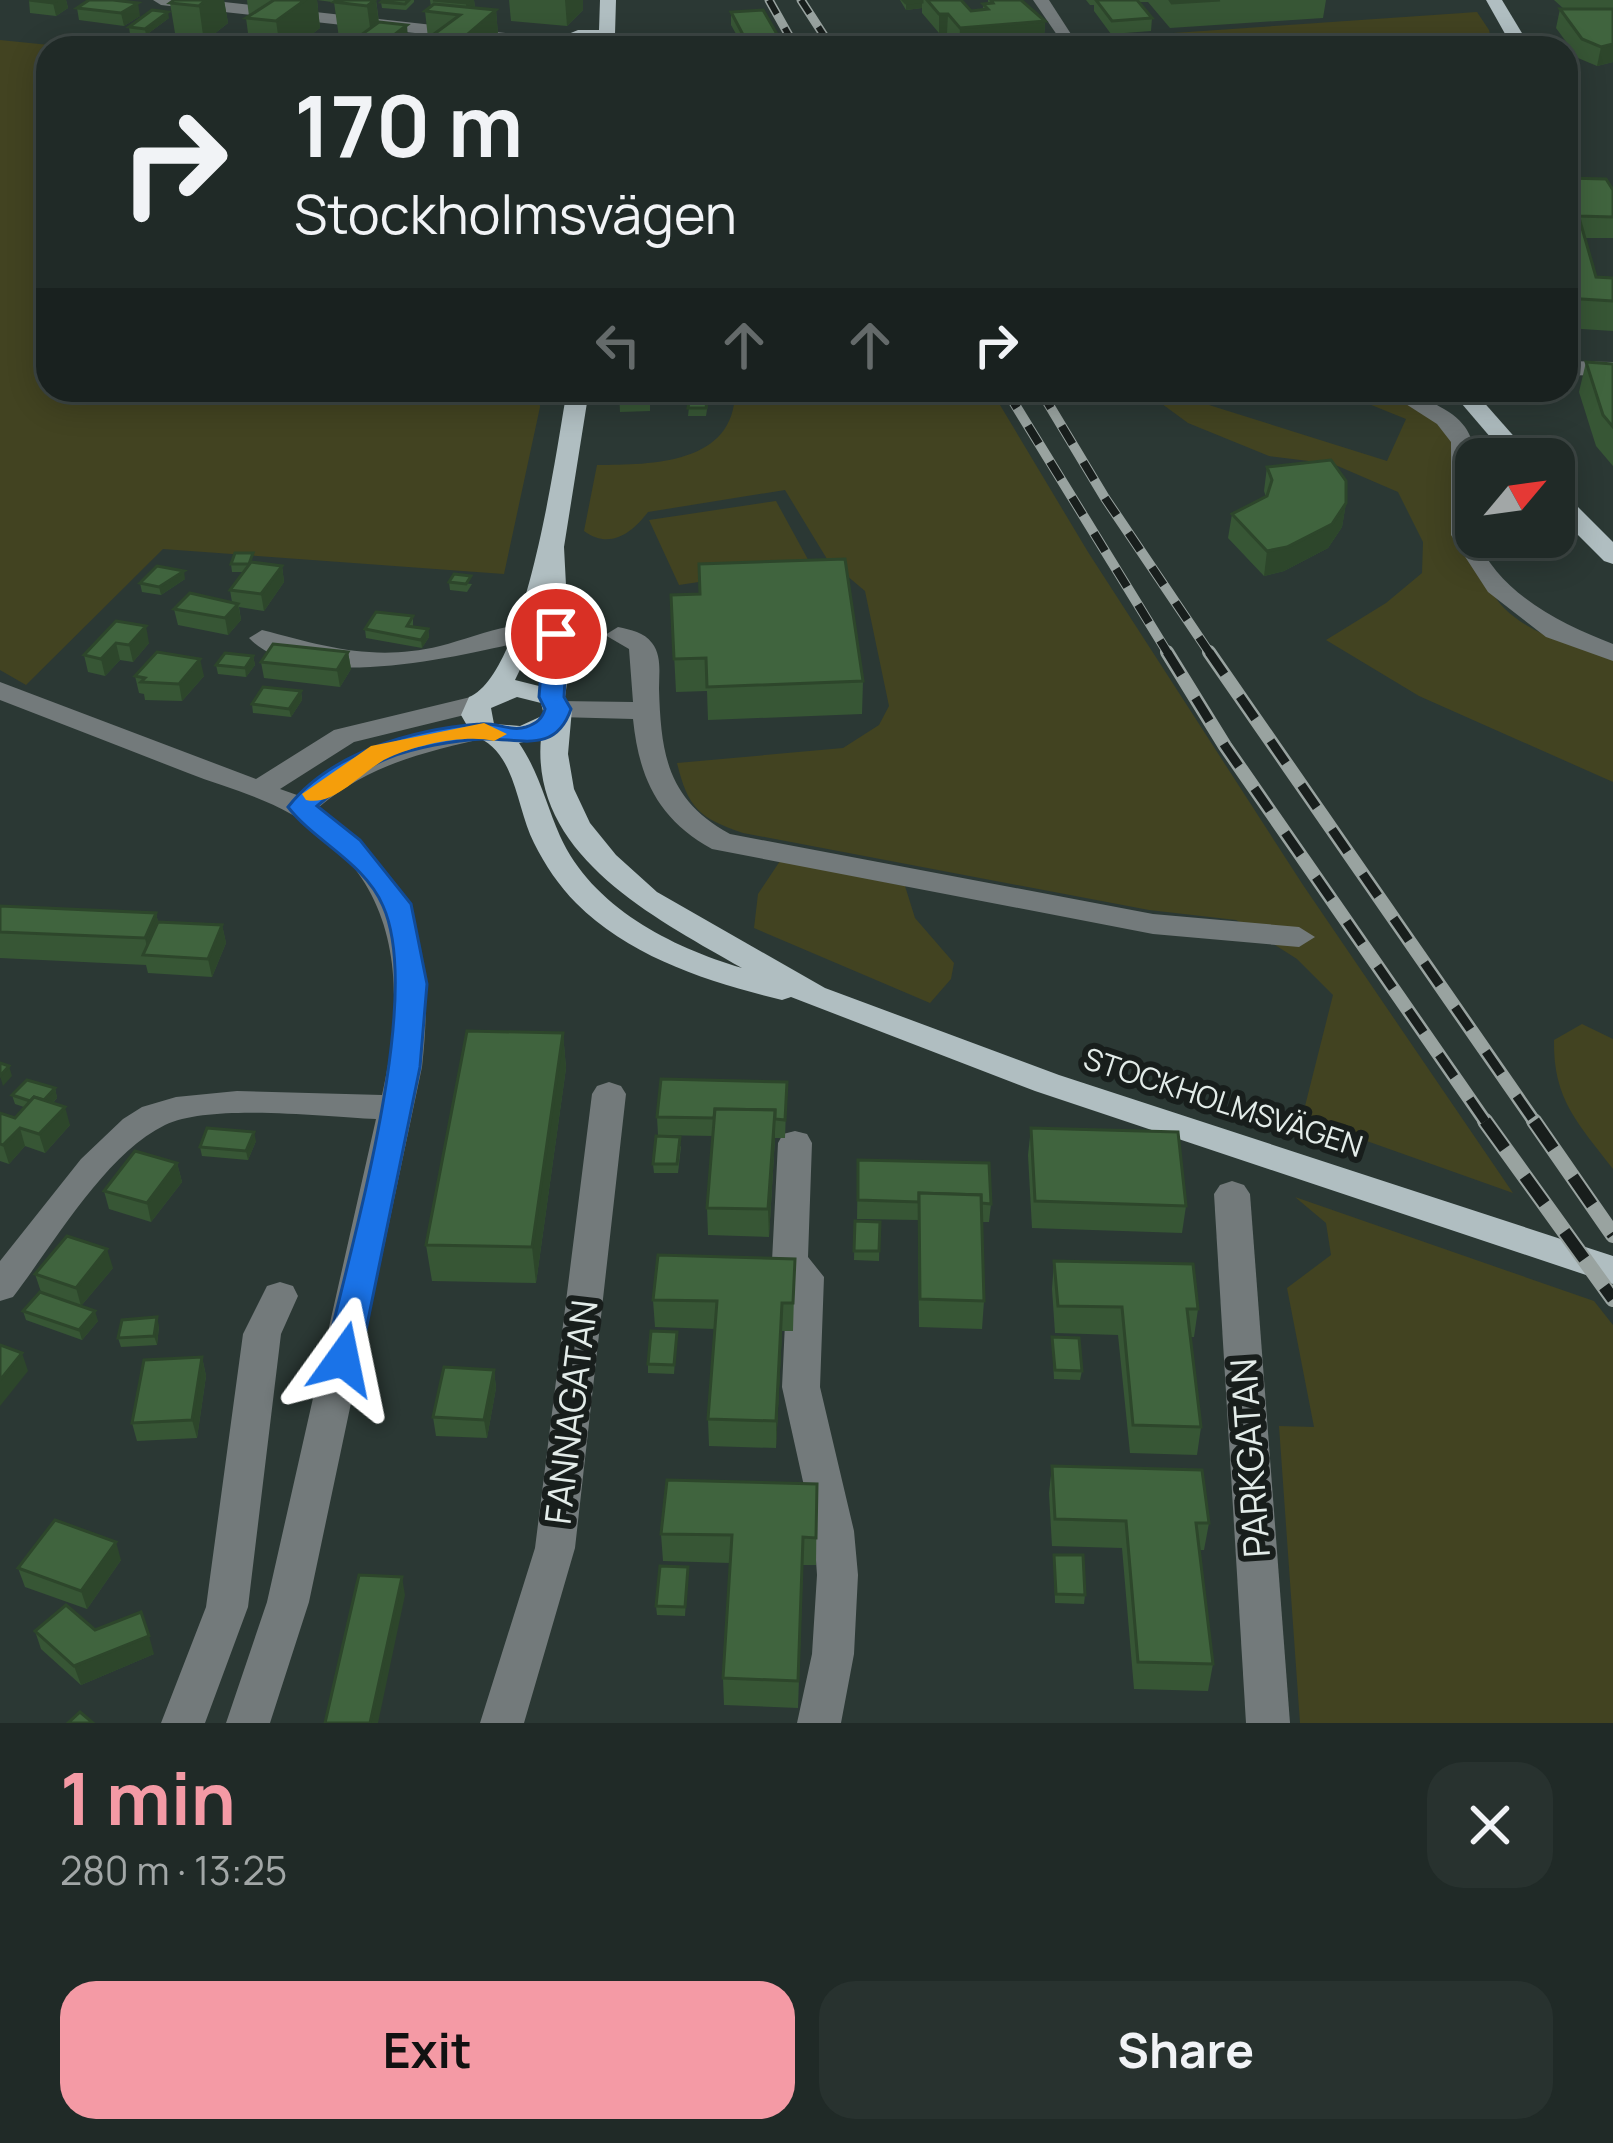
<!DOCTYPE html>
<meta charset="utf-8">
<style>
:root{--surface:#202a27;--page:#28322f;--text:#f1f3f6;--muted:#a2a7a7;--line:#3d4644;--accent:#f49aa5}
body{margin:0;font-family:Manrope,sans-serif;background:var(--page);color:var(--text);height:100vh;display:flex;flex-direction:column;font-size:45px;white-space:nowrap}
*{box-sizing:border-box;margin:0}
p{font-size:39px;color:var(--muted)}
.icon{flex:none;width:66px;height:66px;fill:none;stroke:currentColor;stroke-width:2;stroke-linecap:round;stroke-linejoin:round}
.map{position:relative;height:1723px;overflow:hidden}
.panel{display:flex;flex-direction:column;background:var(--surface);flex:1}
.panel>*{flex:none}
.banner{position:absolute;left:36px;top:36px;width:1542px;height:366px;border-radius:36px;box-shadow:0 6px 30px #0003,0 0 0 3px var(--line);background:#202a27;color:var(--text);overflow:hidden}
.needle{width:78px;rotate:61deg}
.tools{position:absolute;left:1455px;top:438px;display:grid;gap:24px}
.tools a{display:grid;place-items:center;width:120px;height:120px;border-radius:24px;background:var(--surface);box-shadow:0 6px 30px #0003,0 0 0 3px var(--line);font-size:60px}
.pin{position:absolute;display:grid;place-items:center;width:102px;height:102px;color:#fff;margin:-51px;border:6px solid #fff;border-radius:50%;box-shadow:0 3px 12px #0007}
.me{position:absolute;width:132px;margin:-66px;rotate:12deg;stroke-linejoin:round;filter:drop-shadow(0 0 9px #0008)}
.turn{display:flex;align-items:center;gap:42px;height:252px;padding:0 60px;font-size:54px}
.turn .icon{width:156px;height:156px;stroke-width:2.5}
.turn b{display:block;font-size:84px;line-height:102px}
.lanes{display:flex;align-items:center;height:114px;padding:0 60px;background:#0003;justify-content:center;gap:60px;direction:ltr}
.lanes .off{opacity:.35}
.round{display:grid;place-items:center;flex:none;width:126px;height:126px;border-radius:36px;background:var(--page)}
.overview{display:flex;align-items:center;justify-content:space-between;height:204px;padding:0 60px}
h1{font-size:72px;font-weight:700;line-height:90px;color:var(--accent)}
.button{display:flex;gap:24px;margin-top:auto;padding:24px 60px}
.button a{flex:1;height:138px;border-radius:36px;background:var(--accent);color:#111;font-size:48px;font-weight:700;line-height:138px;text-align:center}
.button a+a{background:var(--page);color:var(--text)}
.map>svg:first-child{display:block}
</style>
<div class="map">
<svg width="1613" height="1723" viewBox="0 0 1613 1723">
<rect width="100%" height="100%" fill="#2b3834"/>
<g fill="#424321">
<polygon points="1477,12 1489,30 1493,48 1083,44 1086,39"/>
<polygon points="0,40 79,48 48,48 48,390 538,390 540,407 504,574 163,549 26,685 0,670"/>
<path d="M735 390H991L1088 552 1303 885 1513 1193 1302 1118 1333 995 1297 959 1236 920 1149 910 743 833C699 818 688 808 677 763L843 748 879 725 889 706 865 591 827 559 785 490 648 512C632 533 610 550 584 531L597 465C653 465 736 464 735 390Z"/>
<path d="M1143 390H1161L1387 461 1406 419 1349 396C1383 374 1433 415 1453 440 1464 486 1472 576 1504 608 1532 636 1577 646 1613 660V782L1419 696 1326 640 1386 603 1422 573 1423 542 1398 492 1333 464 1269 456 1188 423Z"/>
<polygon points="776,501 811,565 679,585 649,520"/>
<polygon points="780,861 905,886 915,918 954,963 951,979 930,1003 754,928 758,894"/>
<path d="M1582 1024 1613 1039V1169C1578 1123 1553 1100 1554 1040Z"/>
<polygon points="1295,1197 1594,1301 1613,1325 1613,1723 1300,1723 1279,1426 1314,1427 1287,1288 1331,1255 1326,1223"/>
</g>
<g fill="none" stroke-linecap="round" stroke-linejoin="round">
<g fill="#737a7b" fill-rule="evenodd">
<polygon points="153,0 206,0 560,39 569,44 550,48 161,5"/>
<polygon points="1033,0 1049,0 1080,48 1066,48"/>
<polygon points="1566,361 1613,362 1613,376 1566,375"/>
<path d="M1384 390C1410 390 1422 396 1444 409 1500 441 1459 493 1476 537 1498 593 1561 624 1613 644V661L1546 637 1488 592 1451 535V442L1437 424Z"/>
<path d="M513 626 533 627 537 633 533 639C467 655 303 695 249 638L262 630C324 646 373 662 440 646 464 640 488 630 513 626Z"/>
<path d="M618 627C631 630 644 632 652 643 662 656 659 673 659 689 661 756 668 800 730 834L1153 914 1299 927 1315 937 1299 947 1153 934 712 849C658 819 639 778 633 719L558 717 544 709 558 701 633 702 629 649 605 635Z"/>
<path d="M0 682 256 779 334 730 479 695 493 703 489 709 354 742 280 789 297 795C353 750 413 735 483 722L497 730 493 736C427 752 373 762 319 807 418 881 435 948 422 1067L309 1602 270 1723H226L267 1602 376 1119C323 1117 212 1103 165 1125 105 1154 53 1245 13 1297L0 1301V1261L81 1159 123 1119 142 1107 176 1097 237 1091 382 1095C407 984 401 877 291 814 260 796 221 786 188 773 126 749 63 724 0 700Z"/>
<polygon points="609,1082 621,1086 626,1094 575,1548 524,1723 480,1723 535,1548 592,1094 597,1086"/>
<polygon points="795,1131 807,1134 812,1143 808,1257 824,1277 820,1387 854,1531 858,1575 854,1654 841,1723 797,1723 812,1654 817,1575 814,1531 782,1387 787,1281 772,1261 778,1143 783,1134"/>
<polygon points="1232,1181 1244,1185 1250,1194 1290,1723 1246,1723 1214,1194 1220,1185"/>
<polygon points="280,1282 293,1286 298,1296 281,1334 248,1607 205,1723 161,1723 206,1607 243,1334 267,1286"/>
</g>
<g fill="#b0bec1" fill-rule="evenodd">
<polygon points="600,0 616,0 615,34 621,39 621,48 603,48 604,42 572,43 572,48 554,48 554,40 578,30 599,30"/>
<polygon points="1486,0 1502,0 1531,48 1513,48"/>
<path d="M567 390H589L564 547 570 662 565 697 572 709 568 754 574 789 590 823 616 855 657 892 825 988 1059 1075 1613 1256V1284L1035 1091 791 997 782 1000C709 982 631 958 576 903 559 886 545 865 534 843 516 809 516 748 473 736L461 715 469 697C527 673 556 451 567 390ZM542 624 539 686 515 680ZM517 697 541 703 544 715 520 726 494 724 491 708ZM541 738C530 856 657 919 742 968 671 947 592 907 560 836 546 804 539 772 519 743Z"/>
<polygon points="1450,390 1473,390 1534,459 1509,459"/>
<polygon points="1554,490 1563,492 1613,542 1613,564 1604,561 1554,511"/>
</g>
<defs>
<g id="rail-far3">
<polyline points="769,0 796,48"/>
<polyline points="801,0 832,48"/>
</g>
<g id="rail-far2">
<polyline points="1006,390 1169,655"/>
<polyline points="1040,390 1105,498 1211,655"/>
</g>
<g id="rail-far1">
<polyline points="1167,652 1225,746 1487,1124"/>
<polyline points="1209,652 1536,1124"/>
</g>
<g id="rail">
<polyline points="1485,1121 1613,1299"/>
<polyline points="1534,1121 1613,1235"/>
</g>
</defs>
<use href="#rail-far3" stroke="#99a3a0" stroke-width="9"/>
<use href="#rail-far2" stroke="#99a3a0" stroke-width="10"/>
<use href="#rail-far1" stroke="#99a3a0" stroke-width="14"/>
<use href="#rail" stroke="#99a3a0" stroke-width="16"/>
<use href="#rail-far3" stroke="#181e1c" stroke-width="6" stroke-dasharray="16" stroke-linecap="butt"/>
<use href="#rail-far2" stroke="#181e1c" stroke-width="8" stroke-dasharray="21" stroke-linecap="butt"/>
<use href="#rail-far1" stroke="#181e1c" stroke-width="9" stroke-dasharray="27" stroke-linecap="butt"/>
<use href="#rail" stroke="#181e1c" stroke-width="12" stroke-dasharray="34" stroke-linecap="butt"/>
</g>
<g fill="#375635">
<polygon points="29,0 66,0 68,8 56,16 30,13"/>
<polygon points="174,0 224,0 228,23 204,42 176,39 170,3"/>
<polygon points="247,0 335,0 332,2 317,0 320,28 294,48 250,48 246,18 249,16"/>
<polygon points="376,0 379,22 408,38 354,40 339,38 334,2"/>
<polygon points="383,0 414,0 414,2 406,10 382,8 381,2"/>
<polygon points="430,0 474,0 475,8 496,10 499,47 429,47 425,11 431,7"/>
<polygon points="509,0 583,0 583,10 567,26 511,21"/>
<polygon points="900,0 961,0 971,11 983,10 983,4 988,4 988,0 1021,0 1045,21 1044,40 959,47 947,33 939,33 922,13 922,8 906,10"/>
<polygon points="1086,0 1326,0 1323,18 1170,28 1148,2 1139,2 1152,18 1151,31 1111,34 1094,11 1094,5 1090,5"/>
<polygon points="1554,0 1613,0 1613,62 1597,66 1578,58 1556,28 1560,9 1564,9"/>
<polygon points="77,8 140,16 124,26 79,20"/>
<polygon points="731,12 785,48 744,48 731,25"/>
<polygon points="169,18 146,35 130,34 129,27"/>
<polygon points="1566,178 1613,190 1613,238 1585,238 1596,277 1613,278 1613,331 1566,328"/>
<polygon points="1586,362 1613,364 1613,466 1596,446 1579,392"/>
<polygon points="619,390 691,390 691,395 708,403 706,416 688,416 690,398 650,399 650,411 620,412"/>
<polygon points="1267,467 1346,503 1342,527 1328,548 1284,571 1264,576 1228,538 1232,514 1266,497 1264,491"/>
<polygon points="254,562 282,566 284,582 264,611 239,607 241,620 228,635 178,625 174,609 232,602 230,590 243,572 232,572 231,564"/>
<polygon points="185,579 161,595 142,592 140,583"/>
<polygon points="449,582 472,584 467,592 450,590"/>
<polygon points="671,595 863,681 862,714 708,720 707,691 676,692"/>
<polygon points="413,616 413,627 428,629 429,637 422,648 366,638 365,629"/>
<polygon points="116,621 149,643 133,662 120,660 105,676 88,672 84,655"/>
<polygon points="348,652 351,669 340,687 264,678 261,662"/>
<polygon points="253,656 255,665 246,677 218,674 216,665"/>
<polygon points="135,676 204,676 182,701 145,700 144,694 139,693"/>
<polygon points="301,691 302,700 291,717 253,713 252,704"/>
<polygon points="0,906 156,913 158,922 222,925 226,943 212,977 148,973 146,965 0,958"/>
<polygon points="563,1033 566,1068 536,1283 432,1281 426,1245"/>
<polygon points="787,1082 785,1138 775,1138 769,1237 708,1235 707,1208 713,1136 658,1135 657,1117"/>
<polygon points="55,1088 57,1098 53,1103 70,1125 45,1153 25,1146 9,1164 0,1161 0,1113 15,1118 24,1107 15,1104 12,1095"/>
<polygon points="1031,1128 1186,1206 1182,1233 1032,1228 1028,1155"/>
<polygon points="256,1141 248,1160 202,1156 200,1147"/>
<polygon points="681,1146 678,1173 654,1173 653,1164"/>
<polygon points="858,1160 991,1204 989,1222 982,1222 984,1301 982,1329 919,1327 918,1220 857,1219"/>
<polygon points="177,1163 182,1182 151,1222 109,1209 104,1191"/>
<polygon points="855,1221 880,1222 879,1261 854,1260"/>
<polygon points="795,1259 793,1331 782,1331 776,1448 709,1446 708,1419 715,1329 655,1327 653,1300"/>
<polygon points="1054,1261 1198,1309 1194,1337 1190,1337 1201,1427 1197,1455 1130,1453 1118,1335 1055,1333 1052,1289"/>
<polygon points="113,1268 81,1306 98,1321 82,1340 26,1320 23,1311 41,1292 35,1274"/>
<polygon points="159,1326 157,1345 121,1347 118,1338"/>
<polygon points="677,1332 674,1374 648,1373 648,1364"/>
<polygon points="1052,1337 1082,1371 1080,1380 1054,1379"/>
<polygon points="202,1357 206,1376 197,1438 137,1441 132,1423"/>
<polygon points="494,1370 496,1388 487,1438 436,1436 433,1417"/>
<polygon points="1052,1466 1209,1523 1204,1550 1200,1550 1213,1664 1208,1691 1134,1689 1122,1548 1052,1546 1049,1493"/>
<polygon points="817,1484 816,1565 803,1565 798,1708 724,1705 723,1678 731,1563 663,1561 661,1534"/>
<polygon points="1054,1555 1085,1595 1084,1604 1055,1603"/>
<polygon points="121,1560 87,1609 25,1587 18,1568"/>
<polygon points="688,1567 685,1616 657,1615 656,1606"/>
<polygon points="35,1631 154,1654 81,1685 41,1649"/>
</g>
<g fill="#2d462b">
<polygon points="58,0 66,0 68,8 56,16 53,3"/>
<polygon points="206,0 224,0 228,23 204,42 199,6"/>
<polygon points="305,0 317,0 320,28 294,48 280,48 276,21"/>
<polygon points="376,0 380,35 372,42 367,6"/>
<polygon points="469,0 474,0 475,8 467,16 466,3"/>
<polygon points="565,0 583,0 583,10 567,26"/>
<polygon points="922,2 922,8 906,10 906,3"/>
<polygon points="138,3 140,16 124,26 121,13"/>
<polygon points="496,10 499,47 462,48 461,40"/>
<polygon points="168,12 169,18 146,35 145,29"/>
<polygon points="939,14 948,14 947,33 939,33"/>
<polygon points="1045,21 1044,40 959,47 960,28"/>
<polygon points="407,25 408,38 394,48 377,48"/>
<polygon points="1613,44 1613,62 1597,66 1601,47"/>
<polygon points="1346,503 1342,527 1328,548 1284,571 1264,576 1267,551"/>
<polygon points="282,566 284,582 264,611 261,594"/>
<polygon points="184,571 185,579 161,595 159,587"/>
<polygon points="238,604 241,620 228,635 225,618"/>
<polygon points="146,626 149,643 133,662 129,645"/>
<polygon points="428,629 429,637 422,648 421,640"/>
<polygon points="116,643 120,660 105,676 101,659"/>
<polygon points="348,652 351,669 340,687 337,670"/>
<polygon points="253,656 255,665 246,677 245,668"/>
<polygon points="200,659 204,676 182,701 179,684"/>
<polygon points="301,691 302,700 291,717 289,709"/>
<polygon points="156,913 162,940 149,956 145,938"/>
<polygon points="222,925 226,943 212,977 208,959"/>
<polygon points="563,1033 566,1068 536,1283 532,1247"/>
<polygon points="9,1066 12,1076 3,1086 0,1076"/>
<polygon points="55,1088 57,1098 43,1113 40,1104"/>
<polygon points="65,1107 70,1125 45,1153 39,1134"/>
<polygon points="775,1110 775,1138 769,1237 768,1209"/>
<polygon points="20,1128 25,1146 9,1164 3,1145"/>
<polygon points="254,1132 256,1141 248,1160 246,1151"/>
<polygon points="177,1163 182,1182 151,1222 147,1203"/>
<polygon points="107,1249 113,1268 81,1306 76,1288"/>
<polygon points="782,1303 782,1331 776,1448 776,1421"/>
<polygon points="95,1311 98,1321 82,1340 79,1330"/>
<polygon points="157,1317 159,1326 157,1345 154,1336"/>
<polygon points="22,1353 28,1371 0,1406 0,1380"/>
<polygon points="202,1357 206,1376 197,1438 192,1420"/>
<polygon points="494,1370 496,1388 487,1438 484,1420"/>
<polygon points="116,1542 121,1560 87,1609 81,1591"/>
<polygon points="402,1577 405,1595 378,1723 370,1723"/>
<polygon points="149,1636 154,1654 81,1685 74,1666"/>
</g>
<g fill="#40643e" stroke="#2d462b" stroke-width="3">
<polygon points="29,0 58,0 53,3"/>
<polygon points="89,0 113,0 138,3 121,13 77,8"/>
<polygon points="174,0 206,0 199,6 170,3"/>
<polygon points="274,0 305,0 276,21 246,18"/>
<polygon points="337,0 375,0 367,6 334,2"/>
<polygon points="383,0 409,0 405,4 381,2"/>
<polygon points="433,0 469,0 466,3"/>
<polygon points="903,0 922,0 922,2 906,3"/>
<polygon points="927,0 961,0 971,11 988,9 983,4 993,3 991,0 1021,0 1045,21 960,28 948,14 939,14"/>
<polygon points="1096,0 1137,0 1152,18 1112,21"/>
<polygon points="1170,0 1220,0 1172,3"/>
<polygon points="434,4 496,10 461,40 430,37 460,15 425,11"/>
<polygon points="1560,9 1613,9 1613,44 1601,47 1582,39"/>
<polygon points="152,10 168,12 145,29 129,27"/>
<polygon points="763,10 785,48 750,48 731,12"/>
<polygon points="379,22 407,25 377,48 343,48"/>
<polygon points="1566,178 1606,179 1613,190 1613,217 1578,216 1578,214 1570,214 1566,206"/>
<polygon points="1566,214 1578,214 1596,277 1613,278 1613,301 1566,298"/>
<polygon points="1586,362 1613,364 1613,427 1603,415"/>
<polygon points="690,395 708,395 706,408 688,408"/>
<polygon points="1331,460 1346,481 1346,503 1332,524 1287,547 1267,551 1232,514 1267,496 1272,480 1267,467"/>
<polygon points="235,553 253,553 249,564 231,564"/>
<polygon points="845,559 863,681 707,687 706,658 674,659 671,595 700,594 699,564"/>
<polygon points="251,562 282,566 261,594 230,590"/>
<polygon points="157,566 184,571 159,587 140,583"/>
<polygon points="454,574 471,576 466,584 449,582"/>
<polygon points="190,593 238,604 225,618 174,609"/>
<polygon points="376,612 413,616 407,626 428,629 421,640 365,629"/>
<polygon points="116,621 146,626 129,645 116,643 101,659 84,655"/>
<polygon points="273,644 348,652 337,670 261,662"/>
<polygon points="157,652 200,659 179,684 141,682 145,678 135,676"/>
<polygon points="225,653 253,656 245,668 216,665"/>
<polygon points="263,687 301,691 289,709 252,704"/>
<polygon points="0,906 156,913 145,938 0,932"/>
<polygon points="158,922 222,925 208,959 143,955"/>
<polygon points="467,1031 563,1033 532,1247 426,1245"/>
<polygon points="0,1063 9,1066 0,1076"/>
<polygon points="661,1079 787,1082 785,1120 775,1119 775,1110 715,1109 714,1118 657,1117"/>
<polygon points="27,1080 55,1088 44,1100 34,1097 30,1101 12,1095"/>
<polygon points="34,1097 65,1107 39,1134 20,1128 3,1145 0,1144 0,1113 15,1118"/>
<polygon points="715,1109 775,1110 768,1209 707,1208"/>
<polygon points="207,1128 254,1132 246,1151 200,1147"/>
<polygon points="1031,1128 1178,1132 1186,1206 1035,1201"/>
<polygon points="656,1136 680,1137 677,1164 653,1164"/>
<polygon points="135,1151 177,1163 147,1203 104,1191"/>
<polygon points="858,1160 989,1163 991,1204 981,1203 981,1195 919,1193 919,1202 858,1200"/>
<polygon points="919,1193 981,1195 984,1301 920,1299"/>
<polygon points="855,1221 880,1222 879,1251 854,1251"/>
<polygon points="67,1236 107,1249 76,1288 35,1274"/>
<polygon points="658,1255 795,1259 793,1303 782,1303 776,1421 708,1419 717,1301 653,1300"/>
<polygon points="1054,1261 1193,1264 1198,1309 1187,1309 1201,1427 1133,1425 1122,1307 1058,1306"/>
<polygon points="40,1292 95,1311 79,1330 23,1311"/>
<polygon points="157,1317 154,1336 118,1338 122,1320"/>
<polygon points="651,1331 677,1332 674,1365 648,1364"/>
<polygon points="1052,1337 1079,1338 1082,1371 1055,1370"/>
<polygon points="0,1345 22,1353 0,1380"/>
<polygon points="202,1357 192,1420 132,1423 144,1360"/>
<polygon points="444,1367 494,1370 484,1420 433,1417"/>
<polygon points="1052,1466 1202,1470 1209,1523 1196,1523 1213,1664 1138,1662 1126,1521 1055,1519"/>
<polygon points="667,1480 817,1484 816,1538 803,1537 798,1681 723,1678 732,1535 661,1534"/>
<polygon points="55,1520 116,1542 81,1591 18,1568"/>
<polygon points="1054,1555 1083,1555 1085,1595 1056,1594"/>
<polygon points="660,1566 688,1567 685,1607 656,1606"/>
<polygon points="359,1575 402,1577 370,1723 325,1723"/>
<polygon points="66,1605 95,1630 141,1612 149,1636 74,1666 35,1631"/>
<polygon points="80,1712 93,1723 68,1723"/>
</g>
<path fill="#1a73e8" stroke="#114b97" stroke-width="3" d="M556 626 568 634 564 697 571 709C555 756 517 737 482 739 455 740 413 748 388 758 363 768 337 789 317 806L360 840 411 904 427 984 420 1067 360 1359 355 1369 343 1373 330 1369 325 1359C348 1254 425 1000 383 906 364 862 315 842 288 807 331 752 414 729 480 724 496 722 511 732 526 727 537 723 542 719 545 709L539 697 544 634Z"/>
<path fill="#f59e0b" d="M484 723 507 734 494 741C465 734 417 745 390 757 364 768 336 807 306 800L302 794 371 746Z"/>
<g text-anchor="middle" stroke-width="12" stroke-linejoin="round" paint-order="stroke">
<g font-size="30" fill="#e3ece9" stroke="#181e1c">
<text transform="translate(1223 1103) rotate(18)" y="10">STOCKHOLMSVÄGEN</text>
</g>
<g font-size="36" fill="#e3ece9" stroke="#181e1c">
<text transform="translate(571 1412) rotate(-83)" y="13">FANNAGATAN</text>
<text transform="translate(1250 1458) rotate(-94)" y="13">PARKGATAN</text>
</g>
</g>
</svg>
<div class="tools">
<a><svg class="needle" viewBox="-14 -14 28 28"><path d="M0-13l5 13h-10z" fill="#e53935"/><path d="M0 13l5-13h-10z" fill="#a2a7a7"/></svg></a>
</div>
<div class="pin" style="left:556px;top:634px;background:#d93025"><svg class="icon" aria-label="arrive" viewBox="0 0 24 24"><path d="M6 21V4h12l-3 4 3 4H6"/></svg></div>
<svg class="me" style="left:343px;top:1359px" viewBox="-20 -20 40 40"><path d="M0-17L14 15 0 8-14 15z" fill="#1a73e8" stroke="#fff" stroke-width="4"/></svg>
<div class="banner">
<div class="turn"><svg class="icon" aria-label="right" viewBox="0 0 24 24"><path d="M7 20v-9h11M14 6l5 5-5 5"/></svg><div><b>170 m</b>Stockholmsvägen</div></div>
<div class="lanes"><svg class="icon off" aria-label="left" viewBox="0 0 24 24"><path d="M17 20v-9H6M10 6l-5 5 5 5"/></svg><svg class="icon off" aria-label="ahead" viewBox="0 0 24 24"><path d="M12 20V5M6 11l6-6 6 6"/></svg><svg class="icon off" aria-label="ahead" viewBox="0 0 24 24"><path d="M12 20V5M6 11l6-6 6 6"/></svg><svg class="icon" aria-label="right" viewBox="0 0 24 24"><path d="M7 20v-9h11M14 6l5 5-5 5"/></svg></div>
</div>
</div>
<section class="panel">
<div class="overview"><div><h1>1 min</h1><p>280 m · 13:25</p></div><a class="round"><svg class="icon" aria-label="close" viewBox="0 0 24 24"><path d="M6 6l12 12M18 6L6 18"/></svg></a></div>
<div class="button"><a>Exit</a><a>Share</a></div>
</section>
